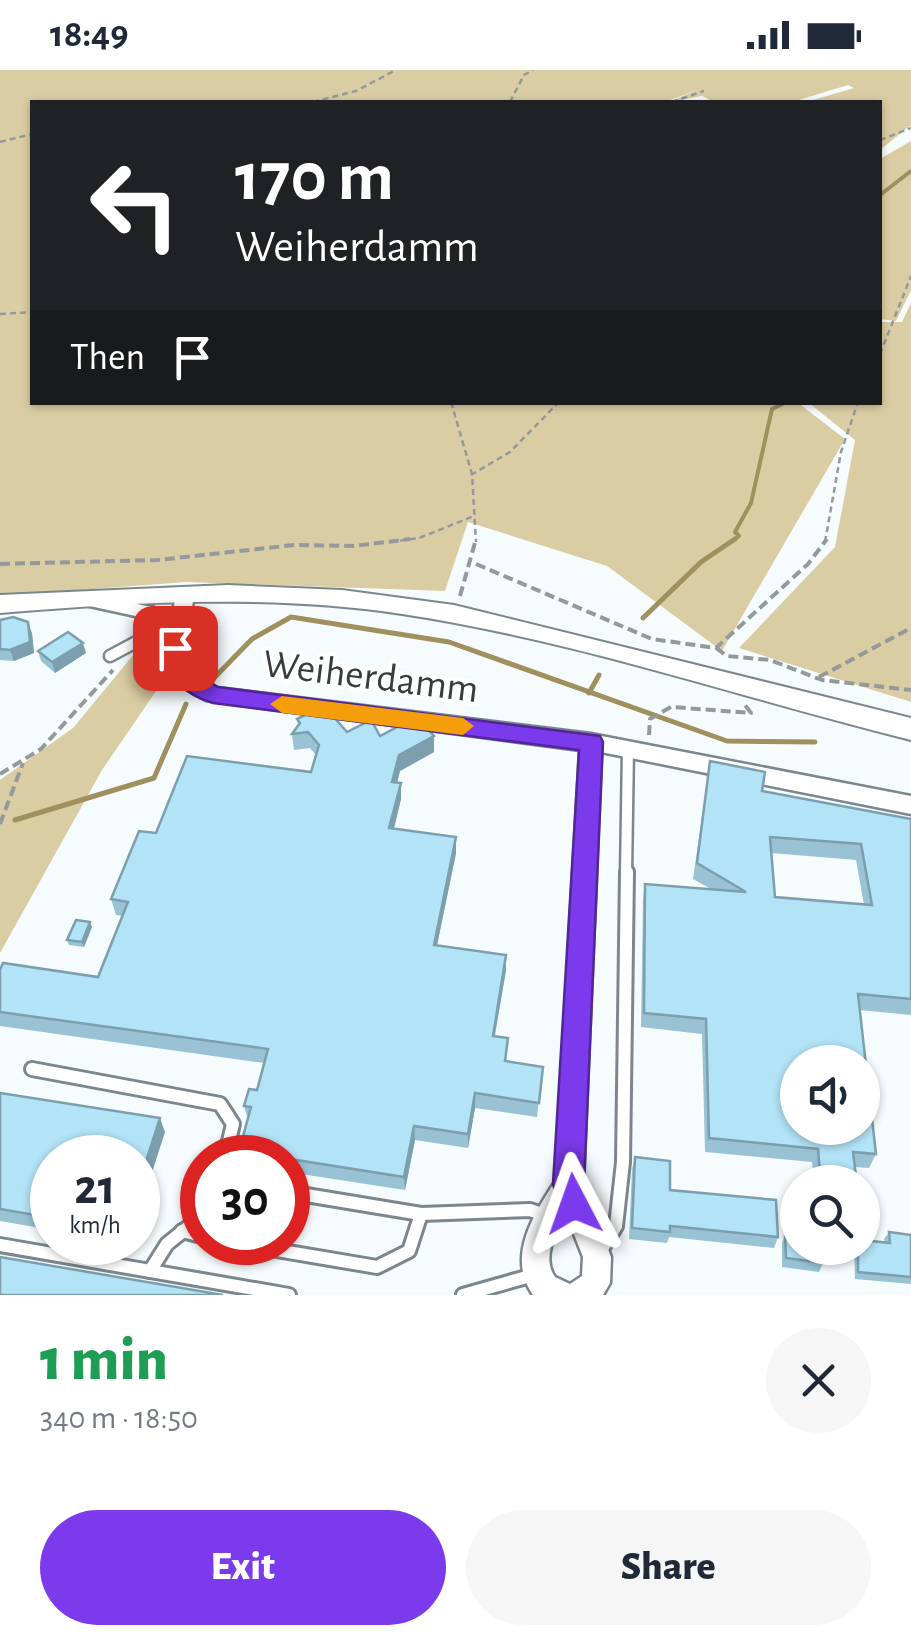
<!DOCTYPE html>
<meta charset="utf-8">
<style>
:root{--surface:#fff;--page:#f6f6f7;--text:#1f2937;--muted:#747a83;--accent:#7c3aed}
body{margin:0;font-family:"Alegreya Sans",sans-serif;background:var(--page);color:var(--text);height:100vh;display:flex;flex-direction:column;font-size:38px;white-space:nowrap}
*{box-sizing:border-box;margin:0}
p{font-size:32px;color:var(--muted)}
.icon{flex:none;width:55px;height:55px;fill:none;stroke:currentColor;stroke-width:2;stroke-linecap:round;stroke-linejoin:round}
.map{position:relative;height:1225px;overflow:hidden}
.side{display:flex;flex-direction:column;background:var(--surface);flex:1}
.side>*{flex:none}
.guide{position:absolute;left:30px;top:30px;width:852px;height:305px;border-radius:0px;box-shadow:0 2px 8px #0004;background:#202124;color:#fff;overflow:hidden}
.buttons{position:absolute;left:780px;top:975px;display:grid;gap:20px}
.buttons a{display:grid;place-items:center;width:100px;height:100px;border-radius:50%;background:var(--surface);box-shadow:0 2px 8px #0004;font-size:50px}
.speed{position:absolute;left:30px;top:1065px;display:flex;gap:20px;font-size:50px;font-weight:700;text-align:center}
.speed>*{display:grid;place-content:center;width:130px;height:130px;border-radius:50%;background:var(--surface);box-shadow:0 2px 8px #0004;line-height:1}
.speed small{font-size:25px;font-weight:400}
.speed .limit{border:15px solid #d22;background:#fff;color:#111}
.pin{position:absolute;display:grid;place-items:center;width:85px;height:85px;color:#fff;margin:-42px;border-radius:20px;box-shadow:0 5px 15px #0006}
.me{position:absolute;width:110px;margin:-55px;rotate:356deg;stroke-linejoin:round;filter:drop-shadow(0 0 8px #0008)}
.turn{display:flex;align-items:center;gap:35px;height:210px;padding:0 40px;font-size:45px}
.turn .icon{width:130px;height:130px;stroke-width:2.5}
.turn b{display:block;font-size:70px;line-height:85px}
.then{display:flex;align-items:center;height:95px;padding:0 40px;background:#0003;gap:20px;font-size:38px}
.round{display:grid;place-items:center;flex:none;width:105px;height:105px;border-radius:52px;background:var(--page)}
.head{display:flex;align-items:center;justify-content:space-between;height:170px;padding:0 40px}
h1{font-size:60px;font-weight:800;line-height:75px;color:#1e9e55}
.action{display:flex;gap:20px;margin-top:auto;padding:20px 40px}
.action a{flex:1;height:115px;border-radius:60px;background:var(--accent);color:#fff;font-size:40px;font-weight:800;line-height:115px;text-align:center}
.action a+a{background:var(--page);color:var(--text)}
.status{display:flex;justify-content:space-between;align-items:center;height:70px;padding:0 50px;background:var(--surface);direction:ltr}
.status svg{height:28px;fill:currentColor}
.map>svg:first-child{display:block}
</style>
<div class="status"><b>18:49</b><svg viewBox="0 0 49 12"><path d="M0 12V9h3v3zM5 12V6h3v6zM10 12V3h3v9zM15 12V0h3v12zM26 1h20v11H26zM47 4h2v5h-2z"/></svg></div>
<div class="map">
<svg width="911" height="1225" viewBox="0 0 911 1225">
<rect width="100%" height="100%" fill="#f6fbfe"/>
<g fill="#dbcda3">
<polygon points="0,0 911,0 911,55 880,80 880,32 806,32 854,18 848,15 792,32 714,32 702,26 669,32 697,20 665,32 32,32 32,332 797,332 845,369 722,581 607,496 468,452 445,521 186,512 0,526"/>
<polygon points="911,71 911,220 896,251 880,249 880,89"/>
<polygon points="911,233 911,632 739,578 835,477 855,370 809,333 880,332 880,252 902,252"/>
<polygon points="162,568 165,608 102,700 0,883 0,710 73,658 139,578"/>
</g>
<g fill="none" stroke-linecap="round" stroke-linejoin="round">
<g stroke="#9f905e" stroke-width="4">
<polyline points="880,125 911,101"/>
<polyline points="731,472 739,466 735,462 751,433 772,339 787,332"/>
</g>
<g stroke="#9f905e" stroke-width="5">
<polyline points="643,548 701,492 735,469"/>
<polyline points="214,608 252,569 291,547 449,572 727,671 815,672"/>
<polyline points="589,623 599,605"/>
<polyline points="15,750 154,708 186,634"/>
</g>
<defs>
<g id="lane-far1">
<polyline points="110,586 166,556"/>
<polyline points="626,805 628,678"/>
</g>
<g id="lane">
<polyline points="32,999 220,1034 233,1054 225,1088"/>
<polyline points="288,1122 421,1144 530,1140 548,1146"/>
<polyline points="182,1161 202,1166"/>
<polyline points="229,1172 377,1197 409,1181 421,1144"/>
<polyline points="0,1175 289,1225"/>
<polyline points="600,1182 616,1156 623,1092 627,802"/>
<polyline points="150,1201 167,1174 202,1146"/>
<polyline points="463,1225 537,1204"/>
</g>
<path id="street" d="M185 518 194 524C189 566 172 595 217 618L591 664 911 726V744L601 682 583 1114 611 1187 610 1213 603 1225H533C506 1187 534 1144 556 1110L580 680 206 630C182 618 165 603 167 574L140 547 85 535 83 530 92 524 146 536 153 537 171 554 176 524ZM566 1144 583 1187 582 1206 570 1214 555 1207C541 1187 556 1162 566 1144Z"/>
<path id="secondary" d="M228 515 342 520 454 535 911 648V670C742 628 575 570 402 544 269 524 133 532 0 543V525Z"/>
</defs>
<use href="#lane-far1" stroke="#7b878c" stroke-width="15"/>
<use href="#lane" stroke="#7b878c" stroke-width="18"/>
<use href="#street" stroke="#7b878c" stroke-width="5"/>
<use href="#secondary" stroke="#7b878c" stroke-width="4"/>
<g stroke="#94999b" stroke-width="2.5" stroke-dasharray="6 4" stroke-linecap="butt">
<polyline points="313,32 356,21 396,0"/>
<polyline points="510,32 524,5 533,0"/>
<polyline points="672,32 704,21"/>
<polyline points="880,70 911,58"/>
<polyline points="0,72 32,64"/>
<polyline points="0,244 32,242"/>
<polyline points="880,284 911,206"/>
<polyline points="451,332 472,404 476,472"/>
<polyline points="471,405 510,382 559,332"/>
<polyline points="390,472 419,468 474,446"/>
<polyline points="825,472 841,382 858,332"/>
</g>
<g stroke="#94999b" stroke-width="4" stroke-dasharray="10 5" stroke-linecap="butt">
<polyline points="0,494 158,490 294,475 354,476 410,469"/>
<polyline points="476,494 652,569 716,578 808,494 827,469"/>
<polyline points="460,526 476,469"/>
<polyline points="716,578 727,586 770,590 822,610 911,620"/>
<polyline points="819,607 911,558"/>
<polyline points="649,665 650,649 671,637 751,643 745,635"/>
<polyline points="0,704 41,679 113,600"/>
<polyline points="0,754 23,693"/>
</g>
<use href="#lane-far1" stroke="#fff" stroke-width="10"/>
<use href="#lane" stroke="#fff" stroke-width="12"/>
<use href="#street" fill="#fff" fill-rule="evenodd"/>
<use href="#secondary" fill="#fff" fill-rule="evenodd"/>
</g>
<g fill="#99c3d4" fill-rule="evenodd">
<polygon points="0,550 32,563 34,583 14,591 0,590"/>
<polygon points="38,581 86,583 55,603 41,591"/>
<polygon points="297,649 347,662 380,666 434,666 434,682 400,701 397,713 401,713 401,729 394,759 456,783 437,875 506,885 506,900 495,966 508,968 506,992 543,997 537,1047 475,1038 468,1078 415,1070 405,1120 288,1102 288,1088 241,1088 239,1081 248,1050 244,1036 257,1020 264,993 0,956 0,900 98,907 123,846 116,845 111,829 156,763 311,702 316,685 310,678 294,680 292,664 298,655"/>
<path d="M710 691 762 721 911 749V945L859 940 876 1084 869 1098 855 1097 856 1106 853 1112H814L812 1092 705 1082 702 964 641 957 643 829 645 814 711 819 693 809ZM771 783 856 790 864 835 775 827Z"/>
<polygon points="92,857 84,877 69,875 67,870"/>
<polygon points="0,1023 165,1062 52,1088 52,1160 0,1151"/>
<polygon points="635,1087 670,1120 778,1167 774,1178 669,1167 667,1173 629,1169 632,1099"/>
<polygon points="889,1162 911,1165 911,1214 855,1209 854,1178 862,1178 885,1173 884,1169"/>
<polygon points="785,1164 823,1193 819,1202 782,1197 782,1173"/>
</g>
<g fill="#7d9fad">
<polygon points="28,552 32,563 34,583 14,591 10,580"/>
<polygon points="83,573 86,583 55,603 52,592"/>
<polygon points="434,666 434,682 400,701 393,728 392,712 399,685"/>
<polygon points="401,713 401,729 390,774 389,758"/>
<polygon points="456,767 456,783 434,890 434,875"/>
<polygon points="90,852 92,857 84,877 82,872"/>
<polygon points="506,885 506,900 492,980 493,966"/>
<polygon points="475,1023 475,1038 468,1078 468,1064"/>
<polygon points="160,1048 165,1062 138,1146 138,1116"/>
<polygon points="414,1056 415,1070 405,1120 404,1107"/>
</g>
<g fill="#b2e3f7" stroke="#7d9fad" stroke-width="2.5" fill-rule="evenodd">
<polygon points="13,547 28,552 30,572 10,580 0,579 0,550"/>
<polygon points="68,562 83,573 52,592 38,581"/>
<polygon points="324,636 347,662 371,650 380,666 416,647 434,666 399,685 392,712 401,713 389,758 456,767 434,875 506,885 493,966 508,968 505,991 543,997 539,1033 475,1023 468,1064 414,1056 404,1107 239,1081 251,1037 244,1036 249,1019 257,1020 268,979 0,942 0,900 3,893 98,907 128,832 111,829 139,761 156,763 187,686 311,702 319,675 308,662 292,664 300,653 297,649"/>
<path d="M710 691 765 702 762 721 911 749V929L858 924 876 1084 853 1082 856 1106 820 1103 818 1079 709 1068 706 949 644 943 645 814 746 822 697 793ZM770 767 861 774 872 835 775 827ZM798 992H862V1058H798Z"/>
<polygon points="76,850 90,852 82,872 67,870"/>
<polygon points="0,1023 160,1048 138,1116 138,1088 52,1088 52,1148 0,1139"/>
<polygon points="635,1087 670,1091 670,1120 776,1130 778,1167 670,1156 670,1162 632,1158"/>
<polygon points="889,1162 911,1165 911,1207 858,1202 858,1178 862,1178 862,1170 890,1173"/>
<polygon points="785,1164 798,1166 798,1178 822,1178 823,1193 786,1188"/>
<polygon points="0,1187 223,1225 0,1225"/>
</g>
<path fill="#7c3aed" stroke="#51269a" stroke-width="2.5" d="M175 570 186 578C187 601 199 607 218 617L600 666 603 672 584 1114 590 1134 585 1145 574 1150 563 1145 553 1114 579 680 213 633C186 625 164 607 164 578Z"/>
<polygon fill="#f59e0b" points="282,626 463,648 474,656 463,665 282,643 270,634"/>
<g text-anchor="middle" stroke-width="8" stroke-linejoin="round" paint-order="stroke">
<g font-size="40" fill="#373c3e" stroke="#fff">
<text transform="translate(371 605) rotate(7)" y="14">Weiherdamm</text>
</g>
</g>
</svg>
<div class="buttons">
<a><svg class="icon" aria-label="sound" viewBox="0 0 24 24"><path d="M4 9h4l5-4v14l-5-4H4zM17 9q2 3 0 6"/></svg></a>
<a><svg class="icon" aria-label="search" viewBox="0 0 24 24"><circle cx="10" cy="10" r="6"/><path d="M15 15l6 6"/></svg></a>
</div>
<div class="speed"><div>21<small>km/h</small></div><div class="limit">30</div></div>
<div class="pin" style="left:175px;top:578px;background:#d93025"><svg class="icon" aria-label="arrive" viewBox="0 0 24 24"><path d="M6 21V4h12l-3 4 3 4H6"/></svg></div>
<svg class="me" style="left:574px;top:1134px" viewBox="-20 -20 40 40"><path d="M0-17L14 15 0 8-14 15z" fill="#7c3aed" stroke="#fff" stroke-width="4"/></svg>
<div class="guide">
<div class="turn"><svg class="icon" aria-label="left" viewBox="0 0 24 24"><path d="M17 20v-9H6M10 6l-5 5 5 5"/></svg><div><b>170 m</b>Weiherdamm</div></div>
<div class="then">Then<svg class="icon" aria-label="arrive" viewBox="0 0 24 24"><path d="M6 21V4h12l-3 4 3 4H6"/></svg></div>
</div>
</div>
<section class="side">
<div class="head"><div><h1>1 min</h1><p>340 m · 18:50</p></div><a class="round"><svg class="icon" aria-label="close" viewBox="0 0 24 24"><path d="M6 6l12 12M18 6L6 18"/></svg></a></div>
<div class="action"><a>Exit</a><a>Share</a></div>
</section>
